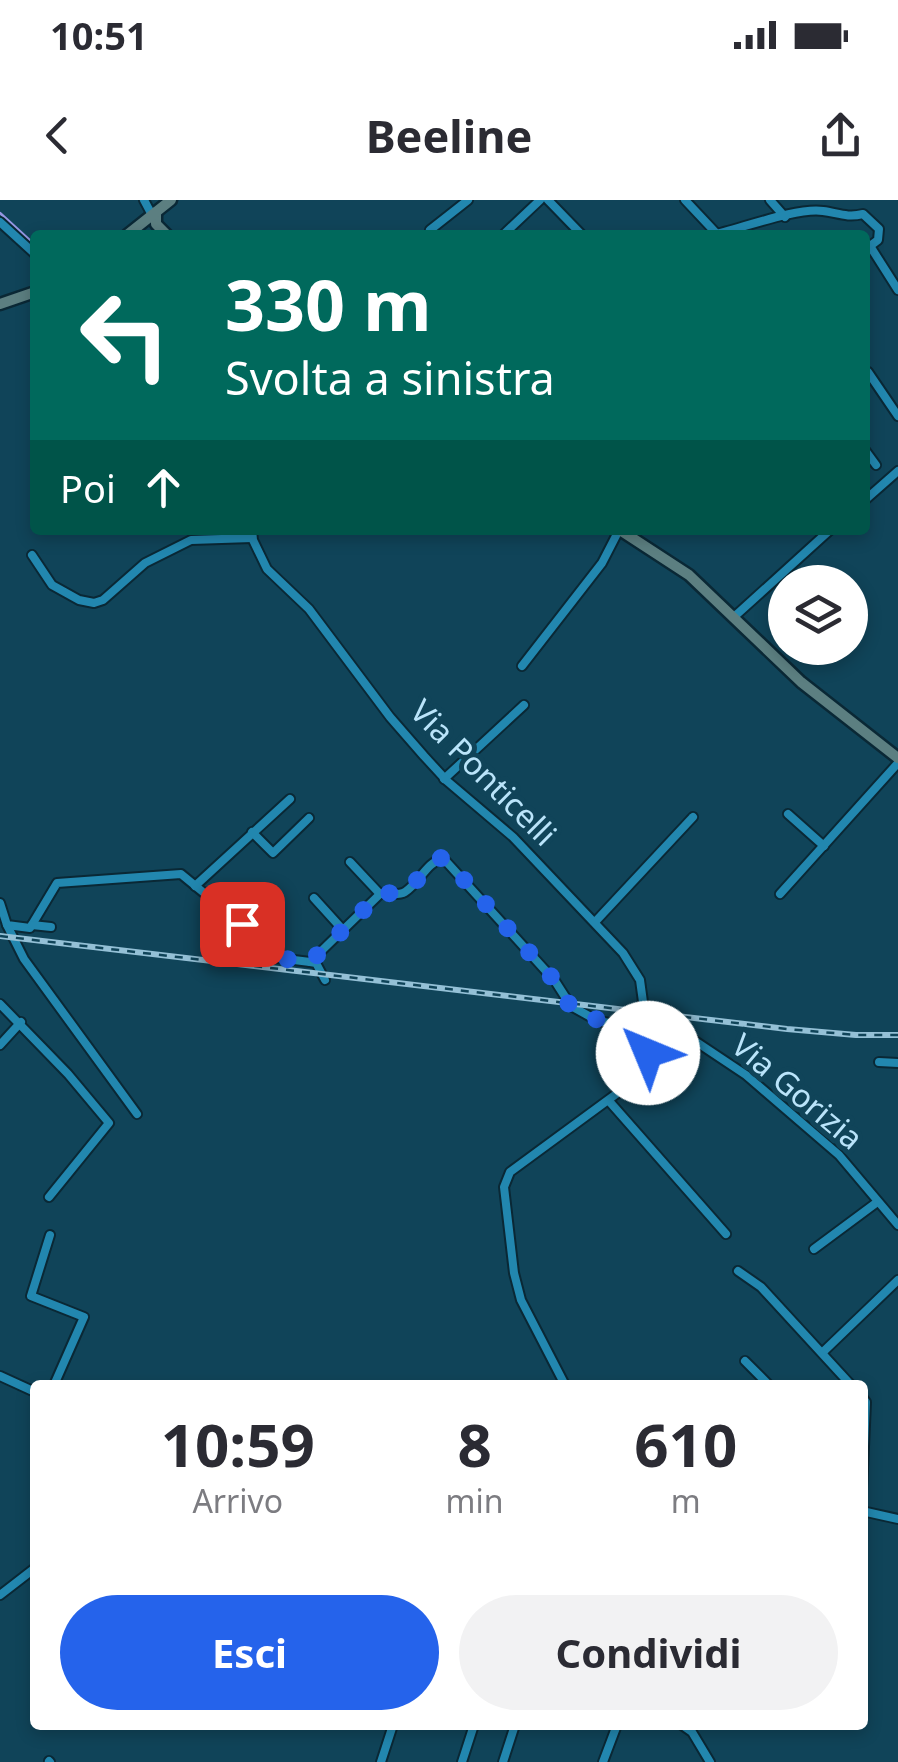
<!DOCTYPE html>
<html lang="it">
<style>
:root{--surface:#fff;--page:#f2f2f3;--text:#2b2b33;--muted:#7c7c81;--accent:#2563eb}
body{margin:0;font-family:"Noto Sans",sans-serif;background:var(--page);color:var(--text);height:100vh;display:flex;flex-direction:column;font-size:38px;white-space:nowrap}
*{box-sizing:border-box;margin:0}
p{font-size:32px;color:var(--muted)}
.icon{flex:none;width:55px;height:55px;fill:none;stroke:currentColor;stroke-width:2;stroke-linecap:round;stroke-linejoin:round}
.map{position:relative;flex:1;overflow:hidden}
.sheet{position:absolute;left:30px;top:1180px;width:838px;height:350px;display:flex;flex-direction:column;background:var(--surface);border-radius:10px;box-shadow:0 5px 15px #0003}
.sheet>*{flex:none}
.top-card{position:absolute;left:30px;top:30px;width:840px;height:305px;border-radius:10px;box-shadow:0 5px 15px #0003;background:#00695c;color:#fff;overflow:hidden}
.tools{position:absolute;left:768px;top:365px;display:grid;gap:20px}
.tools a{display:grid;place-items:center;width:100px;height:100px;border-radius:50%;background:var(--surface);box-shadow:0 5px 15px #0003;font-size:50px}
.pin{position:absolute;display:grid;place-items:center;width:85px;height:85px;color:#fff;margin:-42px;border-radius:20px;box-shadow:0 5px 15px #0006}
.me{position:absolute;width:110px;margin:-55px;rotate:315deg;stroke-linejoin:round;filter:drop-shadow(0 0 8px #0008)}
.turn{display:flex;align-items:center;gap:35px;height:210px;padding:0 30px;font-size:45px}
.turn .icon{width:130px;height:130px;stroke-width:2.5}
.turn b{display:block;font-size:70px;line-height:85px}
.then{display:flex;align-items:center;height:95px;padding:0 30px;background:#0003;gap:20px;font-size:38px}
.eta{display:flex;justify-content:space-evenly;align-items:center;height:170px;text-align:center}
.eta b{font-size:60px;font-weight:700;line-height:70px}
.button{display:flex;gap:20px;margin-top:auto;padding:20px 30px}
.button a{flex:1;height:115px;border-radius:60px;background:var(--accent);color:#fff;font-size:40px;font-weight:700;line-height:115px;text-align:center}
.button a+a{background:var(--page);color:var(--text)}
.status{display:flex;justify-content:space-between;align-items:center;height:70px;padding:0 50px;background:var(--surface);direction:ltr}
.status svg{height:28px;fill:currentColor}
header{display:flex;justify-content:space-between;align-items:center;height:130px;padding:0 30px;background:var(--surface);font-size:45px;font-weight:700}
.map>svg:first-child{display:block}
</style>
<div class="status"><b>10:51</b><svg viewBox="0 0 49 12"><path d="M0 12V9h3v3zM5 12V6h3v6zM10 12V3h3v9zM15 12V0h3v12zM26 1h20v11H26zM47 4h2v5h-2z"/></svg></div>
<header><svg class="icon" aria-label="back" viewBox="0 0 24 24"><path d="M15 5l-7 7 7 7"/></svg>Beeline<svg class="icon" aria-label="share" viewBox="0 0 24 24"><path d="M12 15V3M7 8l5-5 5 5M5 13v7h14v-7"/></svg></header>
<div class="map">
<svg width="898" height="1562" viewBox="0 0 898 1562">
<rect width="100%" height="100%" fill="#104459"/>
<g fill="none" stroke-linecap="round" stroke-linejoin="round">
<polyline stroke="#9696e2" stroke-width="2.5" points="0,13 35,45"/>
<defs>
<g id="street">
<polyline points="144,0 152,15"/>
<polyline points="548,0 582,35"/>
<polyline points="685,0 717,34"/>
<polyline points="770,0 785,17"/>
<polyline points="0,22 35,54"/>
<polyline points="430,30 468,0"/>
<polyline points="503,35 540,0"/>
<path d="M712 35C740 29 797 7 823 11 838 13 847 18 863 14L879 29 878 40 870 46 898 90"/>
<polyline points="868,172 898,216"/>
<polyline points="865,250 876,265"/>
<polyline points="865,300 898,271"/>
<polyline points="252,330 253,340 267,369 309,409 390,517 424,556 447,581 513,637 623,753 640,780 643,802"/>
<polyline points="32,355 52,385 79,400 94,403 103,400 145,363 191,340 252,338"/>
<polyline points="735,416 830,330"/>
<polyline points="522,466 602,363 619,330"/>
<polyline points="444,579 524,505"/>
<polyline points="788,614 824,646"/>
<polyline points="252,632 273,653 309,618"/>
<path d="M350 662 380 694C388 693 398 696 405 692 420 682 426 663 443 658L555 781 571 806 598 821 645 829"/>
<polyline points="195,686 290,599"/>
<polyline points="780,694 898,563"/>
<polyline points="314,698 343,730"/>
<polyline points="0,703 7,725 30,728 57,683 181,674 254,734 262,756 310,762 380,694"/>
<polyline points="595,722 693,617"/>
<polyline points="7,725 24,759 137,914"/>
<polyline points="32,725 51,727"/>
<polyline points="310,762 316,763 325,780"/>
<polyline points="0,804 68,874 109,923 49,997"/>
<polyline points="646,836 666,829 683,833 746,875 839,955 898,1025"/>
<polyline points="0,845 21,822"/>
<polyline points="879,862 898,863"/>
<polyline points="609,901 726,1034"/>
<polyline points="50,1035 31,1096 84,1117 54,1185"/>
<polyline points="814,1049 876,1003"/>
<polyline points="738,1071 761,1087 851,1185"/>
<polyline points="823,1152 898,1080"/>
<polyline points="745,1161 769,1185"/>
<polyline points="0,1176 35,1192"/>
<polyline points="565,1185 521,1100 514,1073 504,987 510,972 638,878 648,853 645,818"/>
<polyline points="862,1197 866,1202 862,1291"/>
<polyline points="862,1311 898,1319"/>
<polyline points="0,1395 35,1368"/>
<polyline points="682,1525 692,1532 710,1562"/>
<polyline points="49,1561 50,1562"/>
<polyline points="381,1562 393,1525"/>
<polyline points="462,1562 474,1525"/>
<polyline points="503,1562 515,1525"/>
<polyline points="603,1562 617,1525"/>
</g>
<g id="secondary">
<polyline points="156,12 156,24 167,35"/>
<polyline points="127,35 171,0"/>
<polyline points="0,104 35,92"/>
<polyline points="620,330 689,375 801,482 898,558"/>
</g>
</defs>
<use href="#street" stroke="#0a2835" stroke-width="12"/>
<use href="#secondary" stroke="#0a2835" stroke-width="15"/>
<use href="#street" stroke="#2287af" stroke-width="8"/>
<use href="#secondary" stroke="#5c7f81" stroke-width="10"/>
<defs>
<polyline id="rail" points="0,736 787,829 856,835 898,835"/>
</defs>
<use href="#rail" stroke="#94c0d6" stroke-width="6"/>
<use href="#rail" stroke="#104459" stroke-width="2.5" stroke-dasharray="8" stroke-linecap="butt"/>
</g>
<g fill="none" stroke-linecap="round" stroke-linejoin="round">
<polyline stroke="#2563eb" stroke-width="18" stroke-dasharray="0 32.4" points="242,724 254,734 262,756 310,762 380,694 404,692 441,658 448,662 555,781 570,806 598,820 646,829 648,853"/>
</g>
<g text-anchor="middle" stroke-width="10" stroke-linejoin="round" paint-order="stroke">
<g font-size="32" fill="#bae4fa" stroke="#104459">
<text transform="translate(483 573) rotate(45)" y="11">Via Ponticelli</text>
<text transform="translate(797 892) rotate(40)" y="11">Via Gorizia</text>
</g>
</g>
</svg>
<div class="tools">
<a><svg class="icon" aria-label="layers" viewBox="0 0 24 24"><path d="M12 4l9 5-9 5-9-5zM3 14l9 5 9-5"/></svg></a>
</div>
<div class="pin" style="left:242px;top:724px;background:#d93025"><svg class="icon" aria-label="arrive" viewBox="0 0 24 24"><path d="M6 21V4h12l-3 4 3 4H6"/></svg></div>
<svg class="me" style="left:648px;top:853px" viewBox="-20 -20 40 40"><circle r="19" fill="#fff"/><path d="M0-13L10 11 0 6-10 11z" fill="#2563eb"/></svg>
<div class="top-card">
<div class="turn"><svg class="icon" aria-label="left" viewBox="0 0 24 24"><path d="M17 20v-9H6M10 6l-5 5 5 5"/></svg><div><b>330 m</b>Svolta a sinistra</div></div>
<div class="then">Poi<svg class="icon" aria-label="ahead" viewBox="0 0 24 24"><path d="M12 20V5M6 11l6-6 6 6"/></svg></div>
</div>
<section class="sheet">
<div class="eta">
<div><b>10:59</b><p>Arrivo</p></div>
<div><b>8</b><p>min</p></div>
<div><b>610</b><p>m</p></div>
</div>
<div class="button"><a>Esci</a><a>Condividi</a></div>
</section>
</div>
